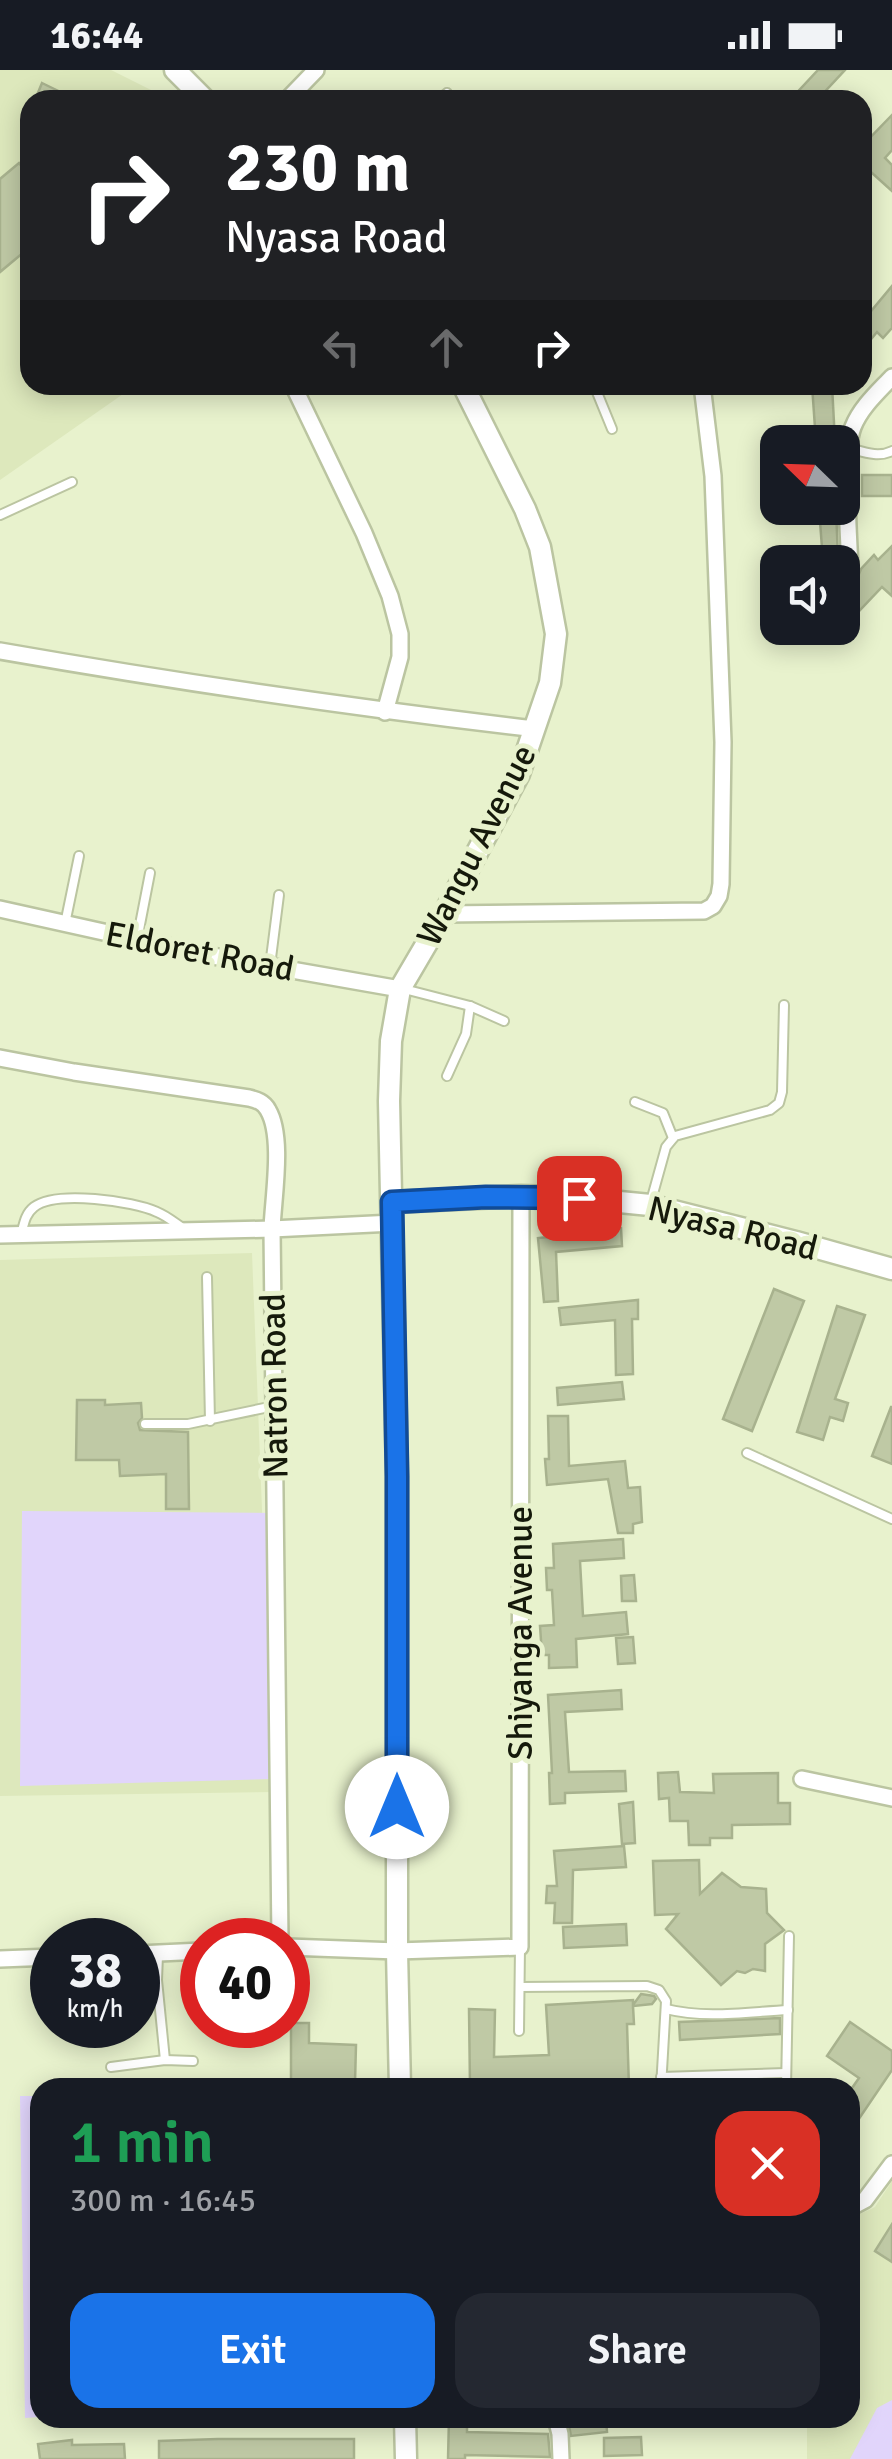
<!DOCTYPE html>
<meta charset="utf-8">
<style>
:root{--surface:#171b24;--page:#242831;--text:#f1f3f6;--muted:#9ea1a6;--accent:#1a73e8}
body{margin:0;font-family:Signika,sans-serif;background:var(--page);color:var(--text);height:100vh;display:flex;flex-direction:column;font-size:38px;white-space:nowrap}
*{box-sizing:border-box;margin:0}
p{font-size:32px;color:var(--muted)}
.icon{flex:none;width:55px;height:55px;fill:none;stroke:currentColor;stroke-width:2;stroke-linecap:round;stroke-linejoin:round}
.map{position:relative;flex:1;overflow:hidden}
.drawer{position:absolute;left:30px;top:2008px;width:830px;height:350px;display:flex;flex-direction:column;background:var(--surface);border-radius:30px;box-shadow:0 5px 25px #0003}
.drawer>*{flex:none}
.guide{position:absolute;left:20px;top:20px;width:852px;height:305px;border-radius:30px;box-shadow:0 5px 25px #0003;background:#202124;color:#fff;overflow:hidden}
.needle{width:65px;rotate:293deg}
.buttons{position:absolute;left:760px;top:355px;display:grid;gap:20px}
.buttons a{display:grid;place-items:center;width:100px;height:100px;border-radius:20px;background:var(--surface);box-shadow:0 5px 25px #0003;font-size:50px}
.speed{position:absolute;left:30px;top:1848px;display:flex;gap:20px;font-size:50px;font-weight:700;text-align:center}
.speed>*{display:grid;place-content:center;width:130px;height:130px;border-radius:50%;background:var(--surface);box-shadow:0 5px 25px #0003;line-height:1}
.speed small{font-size:25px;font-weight:400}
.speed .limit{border:15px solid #d22;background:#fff;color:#111}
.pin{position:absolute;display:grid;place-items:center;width:85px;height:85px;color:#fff;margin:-42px;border-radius:20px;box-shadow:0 5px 15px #0006}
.me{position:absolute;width:110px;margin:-55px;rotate:0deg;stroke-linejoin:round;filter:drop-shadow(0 0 8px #0008)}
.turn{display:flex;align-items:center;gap:35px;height:210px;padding:0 40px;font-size:45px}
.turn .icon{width:130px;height:130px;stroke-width:2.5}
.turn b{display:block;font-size:70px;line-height:85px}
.lanes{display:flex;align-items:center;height:95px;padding:0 40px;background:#0003;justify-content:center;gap:50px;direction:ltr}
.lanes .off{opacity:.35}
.round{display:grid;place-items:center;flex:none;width:105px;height:105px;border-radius:30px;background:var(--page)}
.overview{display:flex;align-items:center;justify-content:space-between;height:170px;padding:0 40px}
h1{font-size:60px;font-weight:600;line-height:75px;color:#1e9e55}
.primary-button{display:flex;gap:20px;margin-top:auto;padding:20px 40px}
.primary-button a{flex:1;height:115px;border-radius:30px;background:var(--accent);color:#fff;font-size:40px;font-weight:600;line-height:115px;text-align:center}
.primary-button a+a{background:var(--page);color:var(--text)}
.status{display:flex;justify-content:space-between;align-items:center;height:70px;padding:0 50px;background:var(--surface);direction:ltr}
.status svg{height:28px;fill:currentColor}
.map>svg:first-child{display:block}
</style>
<div class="status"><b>16:44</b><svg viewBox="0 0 49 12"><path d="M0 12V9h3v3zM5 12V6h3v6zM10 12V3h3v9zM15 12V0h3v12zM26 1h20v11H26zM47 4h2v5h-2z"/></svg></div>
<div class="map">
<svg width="892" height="2389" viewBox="0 0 892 2389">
<rect width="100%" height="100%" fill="#e8f2cd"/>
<g fill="#dde8bc">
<polygon points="0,0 111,0 171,30 30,30 30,315 136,315 0,410"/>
<polygon points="252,1183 273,1722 0,1726 0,1190"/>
<polygon points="892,2111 892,2389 807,2389 807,2348 850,2348 850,2149 875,2137"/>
</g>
<g fill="#e1d5fb">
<polygon points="22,1441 273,1443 272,1709 20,1716"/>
<polygon points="20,2026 40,2026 40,2347 25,2348"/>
<polygon points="892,2330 892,2389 850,2389 877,2338"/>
</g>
<g fill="#bfc9a5" stroke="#a8b28e" stroke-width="2.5">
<polygon points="818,0 845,0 817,30 790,30"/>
<polygon points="42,13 77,30 35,30"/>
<polygon points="892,45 892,80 885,88 892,95 892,121 862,94 862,76"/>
<polygon points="19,93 30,107 30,177 0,202 0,109"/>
<polygon points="892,216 892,258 883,268 877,262 872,268 862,260 862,252"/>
<polygon points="812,315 832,315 835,372 816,372"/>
<rect x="862" y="405" width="30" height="21"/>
<polygon points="819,438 836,438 838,489 823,491"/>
<polygon points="892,476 892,526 882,517 842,559 842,520 850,511 857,509 861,499 874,485 878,490"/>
<polygon points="621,1158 622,1176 556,1182 558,1231 544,1232 538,1168 548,1167 548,1160"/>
<polygon points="774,1219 804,1231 752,1361 723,1349"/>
<polygon points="638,1230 638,1249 632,1249 633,1304 616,1305 615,1250 561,1255 559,1238"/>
<polygon points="837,1236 865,1245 835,1329 848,1333 843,1351 830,1347 823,1370 797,1362"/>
<polygon points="622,1312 624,1329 558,1335 557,1318"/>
<polygon points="77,1330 105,1330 105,1335 141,1333 142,1348 138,1353 140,1360 188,1362 189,1439 166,1439 166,1404 120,1406 119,1390 76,1390"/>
<polygon points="891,1337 892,1337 892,1394 872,1386"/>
<polygon points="548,1346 568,1346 569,1396 625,1391 628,1418 640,1417 642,1452 633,1454 633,1463 618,1463 608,1409 547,1415 545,1389 549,1389"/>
<polygon points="623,1469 624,1488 580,1491 583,1546 626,1542 628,1564 576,1569 577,1597 549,1598 549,1585 542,1585 540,1556 554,1555 552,1520 547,1520 546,1498 554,1498 553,1474"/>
<polygon points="634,1505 636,1531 622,1531 621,1506"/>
<polygon points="633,1567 635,1593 618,1594 616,1568"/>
<polygon points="621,1620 622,1639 565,1642 569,1702 625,1701 626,1721 565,1723 565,1733 550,1734 549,1703 552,1703 548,1625"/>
<polygon points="678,1702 680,1722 714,1723 713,1704 778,1703 778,1733 790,1733 790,1754 732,1755 732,1768 710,1768 710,1775 689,1775 688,1751 670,1751 669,1728 659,1729 658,1703"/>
<polygon points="633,1732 635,1773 622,1774 619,1734"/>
<polygon points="624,1776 626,1797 573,1800 572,1853 554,1853 555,1833 546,1833 547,1816 557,1816 554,1781"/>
<polygon points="699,1790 700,1824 722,1803 741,1817 766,1819 767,1843 784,1860 765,1874 765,1901 753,1899 745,1903 737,1901 721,1915 666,1859 678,1844 655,1845 653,1791"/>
<polygon points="626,1854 627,1875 564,1878 563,1857"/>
<polygon points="641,1924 654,1926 656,1929 652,1934 633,1936 634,1954 627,1954 629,2018 551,2018 551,2011 470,2016 469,1939 495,1940 494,1987 549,1985 546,1935 633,1930 633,1935"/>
<polygon points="780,1948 780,1964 680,1970 679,1952"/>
<polygon points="850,1952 892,1981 892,2000 850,2062 850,2021 859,2008 827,1986"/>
<polygon points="291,1953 309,1953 309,1973 356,1975 355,2013 309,2012 309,2018 291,2018"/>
<polygon points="892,2154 892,2192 875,2181"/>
<polygon points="449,2348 467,2348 467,2362 548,2364 550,2387 465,2385 465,2389 448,2389"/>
<polygon points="606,2348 607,2362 571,2366 568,2351"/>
<polygon points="641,2367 642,2385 604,2386 604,2368"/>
<polygon points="218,2369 354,2369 354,2389 159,2389 159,2371"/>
<polygon points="72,2370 72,2375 124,2374 125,2389 40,2389 38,2374"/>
</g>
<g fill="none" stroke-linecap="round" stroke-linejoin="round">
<defs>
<g id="service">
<polyline points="439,30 447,23"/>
<polyline points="594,315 612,359"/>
<path d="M849 378C864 382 878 388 892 381"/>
<polyline points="0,445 72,412"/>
<polyline points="65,854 79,786"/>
<polyline points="137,870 150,803"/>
<polyline points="270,896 279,825"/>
<polyline points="404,919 470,936 504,951"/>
<polyline points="447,1006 466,964 470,936"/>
<polyline points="635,1032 663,1043 673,1068"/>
<polyline points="651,1131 666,1077 675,1066 770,1040 779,1033 782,1022 784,935"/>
<path d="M21 1165C24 1154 25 1144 34 1137 56 1120 133 1131 157 1142 167 1146 175 1153 184 1159"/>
<polyline points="207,1207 210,1351"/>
<polyline points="145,1354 188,1354 274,1336"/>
<polyline points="747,1383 892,1449"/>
<polyline points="158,1885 157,1910 165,1990"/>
<polyline points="520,1917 647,1916 659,1920 666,1931 661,2018"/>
<path d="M666 1939C706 1949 747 1942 788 1940"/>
<polyline points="519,1961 520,1877"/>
<polyline points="111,1997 165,1990 193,1991"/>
<polyline points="661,2007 786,2003"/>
<polyline points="786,2018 789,1866"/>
</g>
<g id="minor">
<polyline points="287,30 316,0"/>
<polyline points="293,315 364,463 390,526 400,564 400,587 385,642"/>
<path d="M850 500C849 465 842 387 853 357 861 337 878 322 892 307"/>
<path d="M0 581C177 612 356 638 535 659"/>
<polyline points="0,839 207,885 400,919"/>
<polyline points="444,844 704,841 713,836 719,826 721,814 723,672 713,406 702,315"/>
<path d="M0 988 74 1002 249 1028C257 1030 264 1032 268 1040 284 1067 273 1128 272 1159L280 1870"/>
<polyline points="0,1165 272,1159 393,1153"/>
<polyline points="802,1709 892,1728"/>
<polyline points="288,1877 397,1881 520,1877 521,1126"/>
<polyline points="138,1884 202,1881"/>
<polyline points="0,1889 52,1887"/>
<polyline points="850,2138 865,2130 892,2094"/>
<polyline points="556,2348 560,2364 561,2389"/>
</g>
<g id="tertiary">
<polyline points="175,0 205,30"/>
<polyline points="392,1132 521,1126 579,1128 650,1135 796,1172 892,1199"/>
<polyline points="400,2018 397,1881 397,1406 389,1031 391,971 400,919 444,844 519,704 550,613 556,564 540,477 525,439 463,315"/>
<polyline points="405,2348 406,2389"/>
</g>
</defs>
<use href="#service" stroke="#bbc5a1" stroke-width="12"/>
<use href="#minor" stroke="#bbc5a1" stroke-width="20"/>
<use href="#tertiary" stroke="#bbc5a1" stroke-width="25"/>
<use href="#service" stroke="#fff" stroke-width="8"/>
<use href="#minor" stroke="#fff" stroke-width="15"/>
<use href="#tertiary" stroke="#fff" stroke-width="20"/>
</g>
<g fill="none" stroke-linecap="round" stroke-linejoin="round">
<defs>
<polyline id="route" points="397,1737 397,1406 392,1132 486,1127 579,1128"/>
</defs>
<use href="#route" stroke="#114b97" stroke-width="25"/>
<use href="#route" stroke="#1a73e8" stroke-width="18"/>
</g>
<g text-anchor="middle" stroke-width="10" stroke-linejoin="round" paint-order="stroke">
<g font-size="35" fill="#15190b" stroke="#e8f2cd">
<text transform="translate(476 775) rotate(-63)" y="12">Wangu Avenue</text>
<text transform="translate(200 881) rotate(11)" y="12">Eldoret Road</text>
<text transform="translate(733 1158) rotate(14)" y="12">Nyasa Road</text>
<text transform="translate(274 1316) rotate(-91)" y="12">Natron Road</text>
<text transform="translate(520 1563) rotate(-90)" y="12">Shiyanga Avenue</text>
</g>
</g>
</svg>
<div class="buttons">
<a><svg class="needle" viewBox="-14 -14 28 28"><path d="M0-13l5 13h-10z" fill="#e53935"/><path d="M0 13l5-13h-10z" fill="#9ea1a6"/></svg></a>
<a><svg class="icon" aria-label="sound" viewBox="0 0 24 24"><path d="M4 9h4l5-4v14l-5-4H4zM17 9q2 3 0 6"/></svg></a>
</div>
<div class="speed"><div>38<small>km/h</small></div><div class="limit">40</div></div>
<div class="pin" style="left:579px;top:1128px;background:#d93025"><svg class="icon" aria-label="arrive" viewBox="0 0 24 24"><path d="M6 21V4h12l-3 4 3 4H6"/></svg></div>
<svg class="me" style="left:397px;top:1737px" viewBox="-20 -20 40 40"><circle r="19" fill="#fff"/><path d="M0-13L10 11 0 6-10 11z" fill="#1a73e8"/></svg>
<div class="guide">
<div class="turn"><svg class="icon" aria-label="right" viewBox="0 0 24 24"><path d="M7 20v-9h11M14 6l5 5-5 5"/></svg><div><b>230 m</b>Nyasa Road</div></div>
<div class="lanes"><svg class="icon off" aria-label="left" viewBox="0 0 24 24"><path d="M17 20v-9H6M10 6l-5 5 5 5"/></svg><svg class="icon off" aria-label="ahead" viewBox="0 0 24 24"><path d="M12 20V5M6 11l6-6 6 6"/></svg><svg class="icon" aria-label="right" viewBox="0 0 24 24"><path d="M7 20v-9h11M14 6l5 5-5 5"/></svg></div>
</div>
<section class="drawer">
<div class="overview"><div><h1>1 min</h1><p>300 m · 16:45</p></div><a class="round" style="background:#d93025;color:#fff"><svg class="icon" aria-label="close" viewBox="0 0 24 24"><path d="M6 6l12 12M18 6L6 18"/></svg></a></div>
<div class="primary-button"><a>Exit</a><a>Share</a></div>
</section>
</div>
